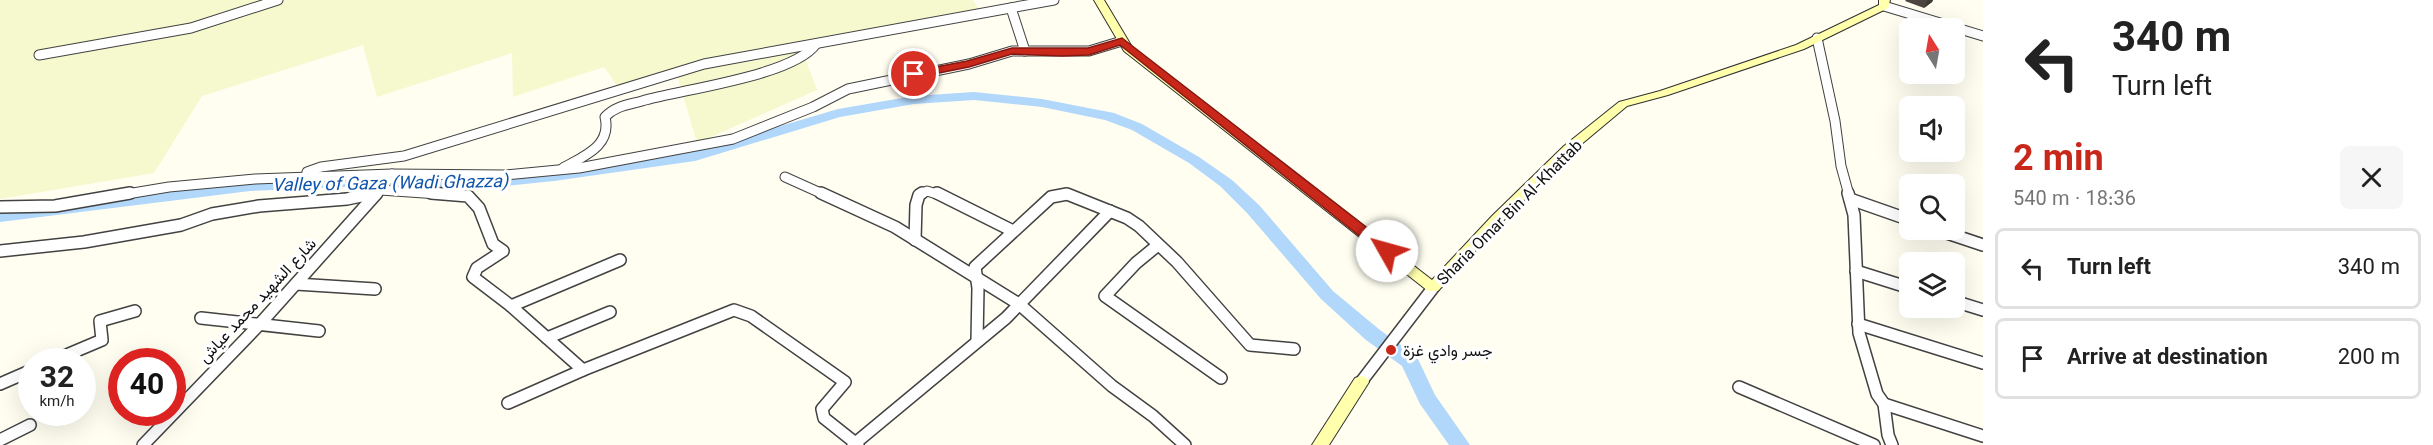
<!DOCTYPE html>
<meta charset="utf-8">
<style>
:root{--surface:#fff;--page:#f6f6f6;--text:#222;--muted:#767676;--line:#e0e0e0;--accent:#ca271b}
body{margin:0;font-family:Georgia,Vazirmatn,serif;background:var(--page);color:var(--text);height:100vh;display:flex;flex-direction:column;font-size:22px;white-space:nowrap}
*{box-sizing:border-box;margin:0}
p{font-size:20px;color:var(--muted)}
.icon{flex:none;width:33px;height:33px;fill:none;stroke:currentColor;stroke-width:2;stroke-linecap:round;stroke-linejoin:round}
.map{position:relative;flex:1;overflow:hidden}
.drawer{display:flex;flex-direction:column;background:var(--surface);width:450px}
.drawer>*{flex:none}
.banner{background:#fff;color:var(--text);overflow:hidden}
.needle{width:39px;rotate:349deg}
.fabs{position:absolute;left:1899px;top:18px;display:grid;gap:12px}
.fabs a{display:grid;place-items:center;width:66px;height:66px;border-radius:9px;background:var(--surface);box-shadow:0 6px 24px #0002;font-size:30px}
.speed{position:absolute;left:18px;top:348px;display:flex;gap:12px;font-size:30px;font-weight:700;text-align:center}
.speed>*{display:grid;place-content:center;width:78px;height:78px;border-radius:50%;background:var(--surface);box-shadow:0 6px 24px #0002;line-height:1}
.speed small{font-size:15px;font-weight:400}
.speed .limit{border:9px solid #d22;background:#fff;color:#111}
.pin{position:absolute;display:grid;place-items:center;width:51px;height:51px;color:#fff;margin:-26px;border:3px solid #fff;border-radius:50%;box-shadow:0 2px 6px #0007}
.me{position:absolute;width:66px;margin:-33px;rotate:308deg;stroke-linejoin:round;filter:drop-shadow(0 0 4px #0008)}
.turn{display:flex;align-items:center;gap:21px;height:126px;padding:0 30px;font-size:27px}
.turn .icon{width:78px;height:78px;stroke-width:2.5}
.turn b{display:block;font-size:42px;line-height:51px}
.round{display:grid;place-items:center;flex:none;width:63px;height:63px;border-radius:9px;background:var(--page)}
.head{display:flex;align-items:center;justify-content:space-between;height:102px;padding:0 30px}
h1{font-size:36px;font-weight:700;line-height:45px;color:var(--accent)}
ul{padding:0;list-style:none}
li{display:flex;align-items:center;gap:18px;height:81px;margin:0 12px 9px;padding:0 18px;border:3px solid var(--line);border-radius:9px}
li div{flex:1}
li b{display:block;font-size:22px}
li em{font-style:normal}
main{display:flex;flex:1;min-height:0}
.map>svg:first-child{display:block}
</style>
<main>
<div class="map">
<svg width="1983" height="445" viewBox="0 0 1983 445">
<rect width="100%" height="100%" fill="#fffef1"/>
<polygon fill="#f6f8ce" points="0,0 973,0 981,12 801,47 817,90 697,143 677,75 618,87 604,67 513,97 512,53 377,97 363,45 202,96 154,173 0,199"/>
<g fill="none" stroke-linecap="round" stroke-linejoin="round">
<polygon fill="#b1d7fb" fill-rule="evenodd" points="974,92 1042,99 1114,113 1142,124 1199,157 1232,180 1259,205 1333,291 1380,330 1417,357 1435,395 1470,445 1449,445 1420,404 1402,366 1366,340 1321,299 1247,213 1220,186 1189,163 1132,130 1105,120 1042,107 974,100 914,104 840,117 695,161 554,181 475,189 394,185 250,191 0,222 0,212 250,181 394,175 475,179 554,171 693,152 838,109 914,96"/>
<defs>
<g id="street-far1">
<polyline points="1884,6 1983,36"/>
<polyline points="1011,8 1025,51"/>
<polyline points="1817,38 1835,121 1841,166 1849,195"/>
<polyline points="39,55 191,28 278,0"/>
<path d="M563 168C584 156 612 146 605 117 615 106 628 105 642 101 683 89 793 76 816 44"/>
<polyline points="307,172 321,167 404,156 704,64 1054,0"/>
<polyline points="785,177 825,195"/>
<polyline points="380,190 453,195"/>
<polyline points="121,195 169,187 255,179 392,174 506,175 579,168 733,139 813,107 848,89 969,64 1012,51 1089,51 1122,41"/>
<polyline points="367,195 377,193"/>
<polyline points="376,195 392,174"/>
<polyline points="919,195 927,191 940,195"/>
<polyline points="1062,195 1069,195"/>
</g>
<g id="street">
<polyline points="431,193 468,196 479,208 493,244 503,251 477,268 473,277 511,306 583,370 734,310 751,316 845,382 822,409 824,418 858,445"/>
<polyline points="821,193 895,227 1019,304 1112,386 1153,416 1185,445"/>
<polyline points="937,193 1013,231"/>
<polyline points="1848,193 1854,215 1859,333 1877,394 1884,404 1888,435 1892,445"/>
<polyline points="1850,199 1910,220"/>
<polyline points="0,207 55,206 130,193"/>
<polyline points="1938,230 1983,245"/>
<polyline points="915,240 916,205 919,195 922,193"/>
<polyline points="1158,245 1136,263 1105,296 1221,378"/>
<polyline points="0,251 84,242 181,225 212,214 259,206 347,199 375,193"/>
<polyline points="1856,271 1910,288"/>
<polyline points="296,284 375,289"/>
<polyline points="1954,301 1983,310"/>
<polyline points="511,306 620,260"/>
<polyline points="201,318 319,331"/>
<polyline points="1858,324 1983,363"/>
<polyline points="547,338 610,312"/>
<polyline points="977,341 978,288 975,267 1051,197 1067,194 1127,218 1139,226 1177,262 1250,345 1294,349"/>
<polyline points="50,362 102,340 100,321 135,311"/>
<polyline points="1361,382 1433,288"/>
<polyline points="0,384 32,370"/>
<polyline points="1739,387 1874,445"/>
<polyline points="508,403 583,370"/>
<polyline points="1884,404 1983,436"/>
<polyline points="0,440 30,425"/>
<polyline points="143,445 258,326 377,193"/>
<polyline points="853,445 1006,318 1110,211"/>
</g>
<g id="secondary">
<polygon points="1094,0 1104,0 1132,47 1432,280 1492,216 1564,146 1619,102 1660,91 1796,45 1879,5 1879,0 1890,0 1888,8 1804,49 1668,95 1627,106 1572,152 1502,222 1438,291 1428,291 1124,51"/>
<polygon points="1361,376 1367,378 1369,382 1329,445 1312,445 1355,378"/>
</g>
</defs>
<use href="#street-far1" stroke="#424242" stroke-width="11"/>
<use href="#street" stroke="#424242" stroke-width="14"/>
<use href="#secondary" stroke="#313131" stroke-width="2"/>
<use href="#street-far1" stroke="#fff" stroke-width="9"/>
<use href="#street" stroke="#fff" stroke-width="11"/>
<use href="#secondary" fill="#ffffac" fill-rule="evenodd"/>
</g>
<polygon fill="#4d4640" points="1906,0 1933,0 1932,2 1924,8 1905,1"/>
<polygon fill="#3e3934" points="1928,0 1933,0 1932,2 1924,8"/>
<polygon fill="#ca271b" stroke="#831912" stroke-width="1.5" points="1122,38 1392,247 1394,251 1392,254 1382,254 1120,45 1089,55 1062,56 1012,54 969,67 914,78 908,74 910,72 967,61 1012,48 1088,48"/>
<circle fill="#ca271b" stroke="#fff" stroke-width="2" cx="1391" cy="350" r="6"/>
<g text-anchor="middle" stroke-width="6" stroke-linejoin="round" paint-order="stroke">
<g font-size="16" fill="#0f0f0f" stroke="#fff">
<text transform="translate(1509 212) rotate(-45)" y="6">Sharia Omar Bin Al-Khattab</text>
<text transform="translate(257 300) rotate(-47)" y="6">شارع الشهيد محمد عياش</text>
</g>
<g font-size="16" fill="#0f0f0f" stroke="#fff" text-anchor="start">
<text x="1403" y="356">جسر وادي غزة</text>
</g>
<g font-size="18" font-style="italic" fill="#0e54ab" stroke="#fff">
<text transform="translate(390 183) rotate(-1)" y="6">Valley of Gaza (Wadi Ghazza)</text>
</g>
</g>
</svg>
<div class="fabs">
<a><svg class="needle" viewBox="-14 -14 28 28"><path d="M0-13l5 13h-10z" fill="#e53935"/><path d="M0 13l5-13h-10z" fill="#767676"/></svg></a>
<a><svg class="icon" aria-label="sound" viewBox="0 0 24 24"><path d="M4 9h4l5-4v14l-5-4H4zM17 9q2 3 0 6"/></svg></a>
<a><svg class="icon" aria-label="search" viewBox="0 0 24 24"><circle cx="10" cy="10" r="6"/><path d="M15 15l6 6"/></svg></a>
<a><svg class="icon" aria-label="layers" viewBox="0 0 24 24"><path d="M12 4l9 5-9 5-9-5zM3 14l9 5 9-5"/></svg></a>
</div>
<div class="speed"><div>32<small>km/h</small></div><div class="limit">40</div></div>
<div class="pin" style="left:914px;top:74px;background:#d93025"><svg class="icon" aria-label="arrive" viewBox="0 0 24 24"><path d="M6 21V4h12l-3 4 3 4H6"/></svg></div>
<svg class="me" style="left:1387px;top:251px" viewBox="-20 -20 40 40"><circle r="19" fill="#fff"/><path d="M0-13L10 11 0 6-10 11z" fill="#ca271b"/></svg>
</div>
<section class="drawer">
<div class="banner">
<div class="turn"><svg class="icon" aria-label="left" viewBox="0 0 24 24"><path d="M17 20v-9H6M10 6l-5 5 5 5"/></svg><div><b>340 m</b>Turn left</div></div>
</div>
<div class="head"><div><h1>2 min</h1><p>540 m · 18:36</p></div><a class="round"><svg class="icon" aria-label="close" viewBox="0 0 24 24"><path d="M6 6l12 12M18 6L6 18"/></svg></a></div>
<ul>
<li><svg class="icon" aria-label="left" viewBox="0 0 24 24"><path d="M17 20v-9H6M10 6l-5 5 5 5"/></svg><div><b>Turn left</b></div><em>340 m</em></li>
<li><svg class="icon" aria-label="arrive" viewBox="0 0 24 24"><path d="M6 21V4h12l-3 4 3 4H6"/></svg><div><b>Arrive at destination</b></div><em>200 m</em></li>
</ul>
</section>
</main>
